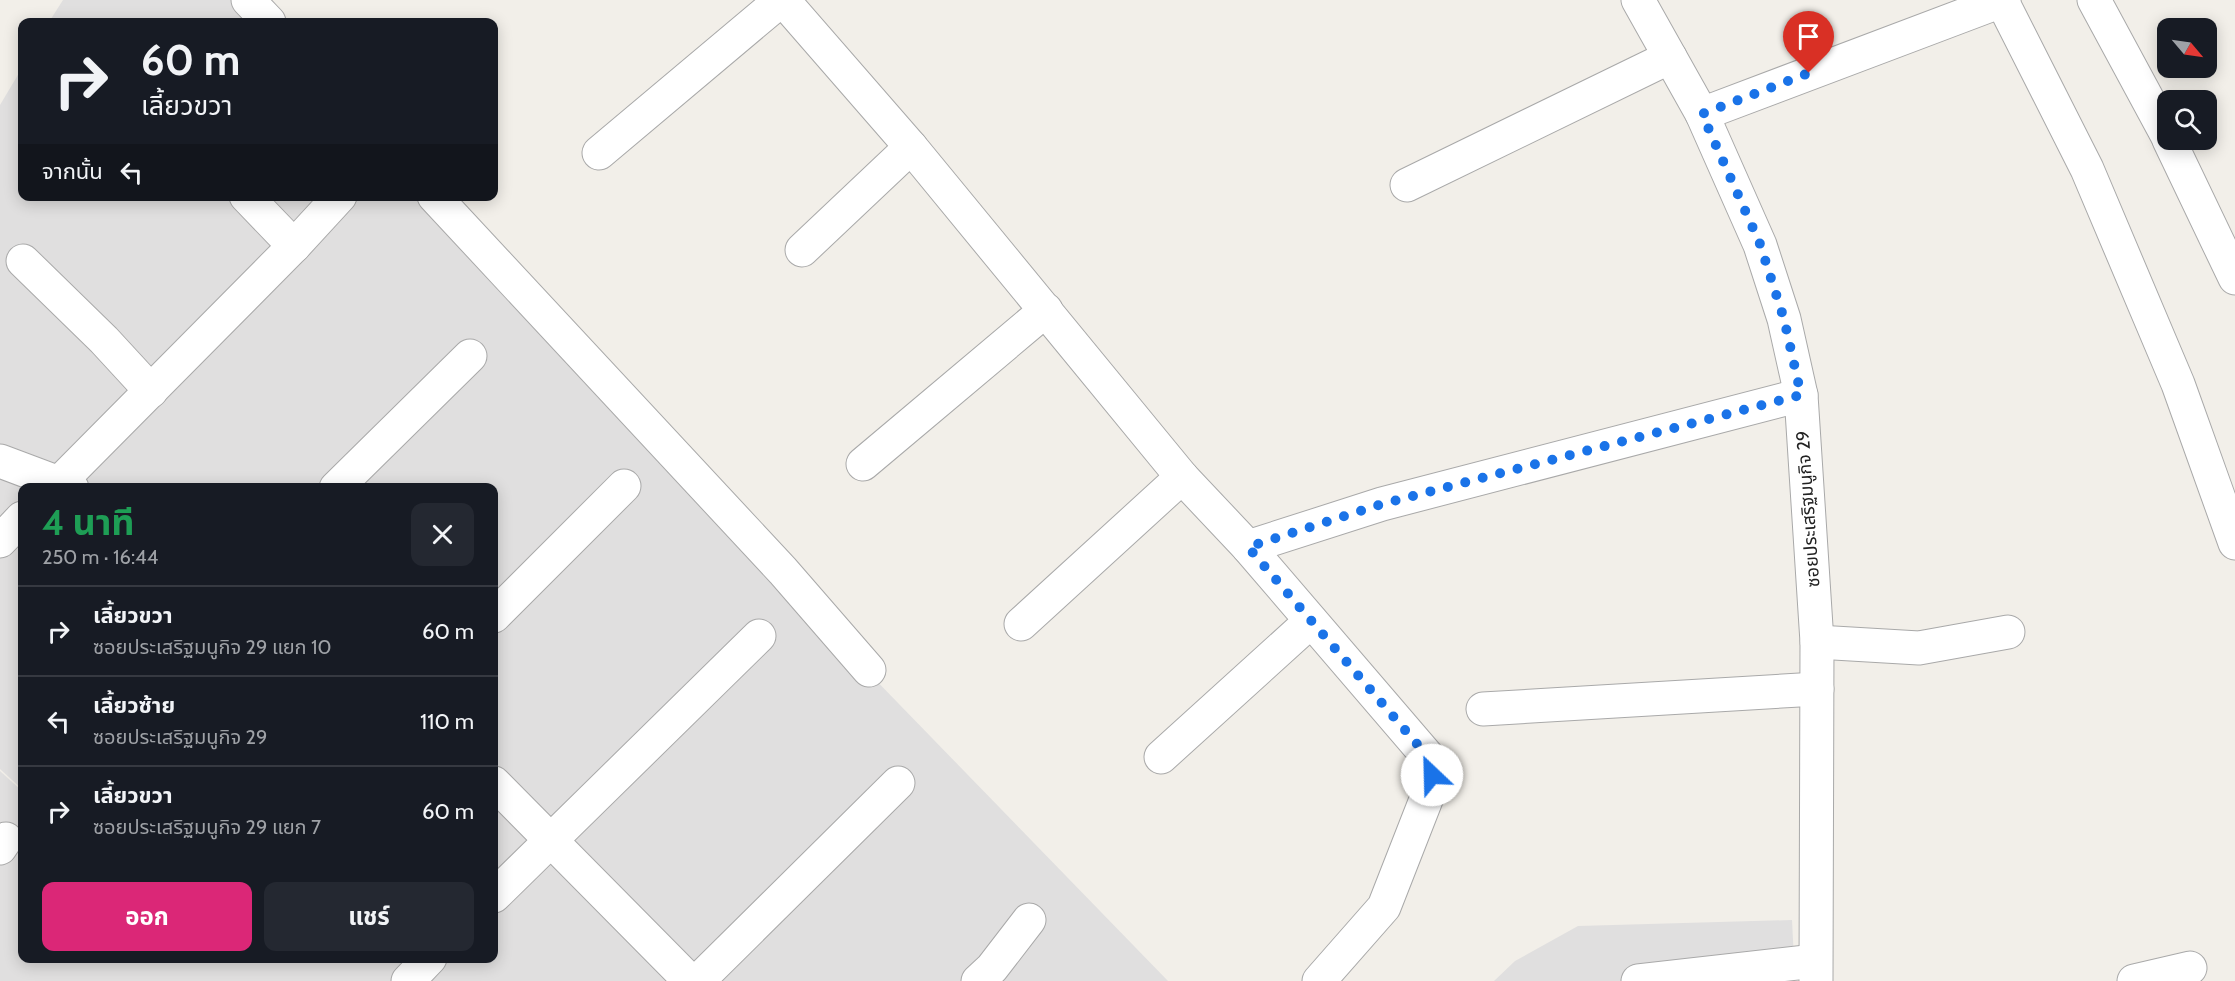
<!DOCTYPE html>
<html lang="th">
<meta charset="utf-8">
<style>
:root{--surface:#171b24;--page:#242831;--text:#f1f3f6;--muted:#9ea1a6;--line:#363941;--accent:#db2777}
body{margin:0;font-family:Cabin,"Noto Sans Thai",sans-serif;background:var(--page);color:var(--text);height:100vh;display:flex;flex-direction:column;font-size:22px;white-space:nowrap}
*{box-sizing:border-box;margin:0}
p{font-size:20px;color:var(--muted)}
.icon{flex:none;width:33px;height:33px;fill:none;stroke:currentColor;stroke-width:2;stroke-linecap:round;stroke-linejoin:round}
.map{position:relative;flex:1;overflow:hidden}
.side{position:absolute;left:18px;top:483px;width:480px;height:480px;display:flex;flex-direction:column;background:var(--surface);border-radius:12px;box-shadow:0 3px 15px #0003}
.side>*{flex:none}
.hud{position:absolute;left:18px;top:18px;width:480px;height:183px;border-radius:12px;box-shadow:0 3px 15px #0003;background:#171b24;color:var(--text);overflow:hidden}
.needle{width:39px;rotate:119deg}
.tools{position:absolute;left:2157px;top:18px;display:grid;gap:12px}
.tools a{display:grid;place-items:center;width:60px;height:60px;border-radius:12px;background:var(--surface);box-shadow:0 3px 15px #0003;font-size:30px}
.pin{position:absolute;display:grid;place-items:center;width:51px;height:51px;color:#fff;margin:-62px -26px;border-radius:50% 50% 50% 0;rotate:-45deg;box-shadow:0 0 6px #0007}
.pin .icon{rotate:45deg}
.me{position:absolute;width:66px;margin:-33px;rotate:336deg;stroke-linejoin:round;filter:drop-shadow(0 0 4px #0008)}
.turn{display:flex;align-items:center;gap:21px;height:126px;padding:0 24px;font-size:27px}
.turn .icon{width:78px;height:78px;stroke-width:2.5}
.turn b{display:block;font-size:42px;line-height:51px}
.then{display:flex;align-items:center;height:57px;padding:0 24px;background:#0003;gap:12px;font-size:22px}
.round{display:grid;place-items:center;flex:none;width:63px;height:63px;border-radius:12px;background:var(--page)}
.head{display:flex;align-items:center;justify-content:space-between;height:102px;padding:0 24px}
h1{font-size:36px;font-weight:700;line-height:45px;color:#1e9e55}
.button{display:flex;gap:12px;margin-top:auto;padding:12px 24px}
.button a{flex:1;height:69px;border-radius:12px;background:var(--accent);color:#fff;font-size:24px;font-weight:700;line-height:69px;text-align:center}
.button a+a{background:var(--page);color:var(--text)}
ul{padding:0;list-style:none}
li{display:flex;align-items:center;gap:18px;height:90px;padding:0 24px;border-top:2px solid var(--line)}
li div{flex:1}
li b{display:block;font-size:22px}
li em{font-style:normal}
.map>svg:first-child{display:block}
</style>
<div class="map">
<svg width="2235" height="981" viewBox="0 0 2235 981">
<rect width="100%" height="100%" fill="#f2efe9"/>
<g fill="#e0dfdf">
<polygon points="63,0 232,0 254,22 49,22"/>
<polygon points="22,68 22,196 419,197 764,565 1168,981 0,981 0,771 22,791 22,958 494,958 494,488 22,488 22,789 0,769 0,105"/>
<polygon points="1792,920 1795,981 1494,981 1515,961 1578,926"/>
</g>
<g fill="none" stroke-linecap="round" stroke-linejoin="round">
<defs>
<g id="minor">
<polyline points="248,0 269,22"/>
<polyline points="783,0 911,147 1182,477 1248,547 1429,758 1432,775 1429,792 1384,907 1319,981"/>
<polyline points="1638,0 1702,114 1760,245 1784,319 1801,395 1817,642 1816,981"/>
<polyline points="2094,0 2168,137"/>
<polyline points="2002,1 2087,169 2178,384 2235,543"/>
<polyline points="1702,114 2004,0"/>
<polyline points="2169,140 2235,278"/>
<polyline points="599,153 781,0"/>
<polyline points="1407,185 1670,57"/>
<polyline points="246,196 294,246"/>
<polyline points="434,196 783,571 869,670"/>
<polyline points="802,250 911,147"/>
<polyline points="23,261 104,340 151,391"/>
<polyline points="0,461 72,488"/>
<polyline points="863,464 1046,310"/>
<polyline points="54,488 294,246 340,196"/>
<polyline points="336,488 470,356"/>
<polyline points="0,541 22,518"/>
<polyline points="1248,547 1382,504 1801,395"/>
<polyline points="494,616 624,486"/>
<polyline points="1021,624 1182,477"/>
<polyline points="1817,642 1919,648 2008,632"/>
<polyline points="1483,709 1817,689"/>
<polyline points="1161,757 1311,621"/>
<polyline points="494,783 690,981"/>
<polyline points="0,848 6,839"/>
<polyline points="494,896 759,636"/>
<polyline points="408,981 430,958"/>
<polyline points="698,981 898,783"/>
<polyline points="978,981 992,968 1029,920"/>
<polyline points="1638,981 1815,961"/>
<polyline points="2134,981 2190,968"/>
</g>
</defs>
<use href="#minor" stroke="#a9a9a9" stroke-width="35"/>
<use href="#minor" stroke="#fff" stroke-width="33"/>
</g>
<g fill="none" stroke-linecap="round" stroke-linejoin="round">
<polyline stroke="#1a73e8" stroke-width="10" stroke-dasharray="0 18" points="1432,775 1429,758 1248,547 1382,504 1801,395 1784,319 1760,244 1702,114 1809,73"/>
</g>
<g text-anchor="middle" stroke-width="5" stroke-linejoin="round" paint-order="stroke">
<g font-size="18" fill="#222" stroke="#fff">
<text transform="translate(1808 509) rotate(-94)" y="6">ซอยประเสริฐมนูกิจ 29</text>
</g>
</g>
</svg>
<div class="tools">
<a><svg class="needle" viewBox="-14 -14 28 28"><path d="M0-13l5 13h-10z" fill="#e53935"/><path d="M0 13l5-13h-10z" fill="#9ea1a6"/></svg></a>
<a><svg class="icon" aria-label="search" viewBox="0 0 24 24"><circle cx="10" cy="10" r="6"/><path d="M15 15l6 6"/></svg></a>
</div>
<div class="pin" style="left:1809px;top:73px;background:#d93025"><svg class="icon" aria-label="arrive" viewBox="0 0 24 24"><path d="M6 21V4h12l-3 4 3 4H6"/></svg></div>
<svg class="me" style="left:1432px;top:775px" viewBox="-20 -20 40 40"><circle r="19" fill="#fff"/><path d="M0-13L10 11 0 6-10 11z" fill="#1a73e8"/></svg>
<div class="hud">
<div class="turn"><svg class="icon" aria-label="right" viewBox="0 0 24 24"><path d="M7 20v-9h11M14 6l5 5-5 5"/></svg><div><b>60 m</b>เลี้ยวขวา</div></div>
<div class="then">จากนั้น<svg class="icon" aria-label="left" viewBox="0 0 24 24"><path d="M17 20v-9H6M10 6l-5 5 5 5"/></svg></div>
</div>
<section class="side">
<div class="head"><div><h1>4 นาที</h1><p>250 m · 16:44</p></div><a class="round"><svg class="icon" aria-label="close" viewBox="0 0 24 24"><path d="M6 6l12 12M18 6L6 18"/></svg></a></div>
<ul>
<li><svg class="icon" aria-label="right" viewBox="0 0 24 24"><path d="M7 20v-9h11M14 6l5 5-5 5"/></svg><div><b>เลี้ยวขวา</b><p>ซอยประเสริฐมนูกิจ 29 แยก 10</p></div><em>60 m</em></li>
<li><svg class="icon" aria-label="left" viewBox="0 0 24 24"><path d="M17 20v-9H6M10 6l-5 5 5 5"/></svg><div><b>เลี้ยวซ้าย</b><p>ซอยประเสริฐมนูกิจ 29</p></div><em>110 m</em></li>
<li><svg class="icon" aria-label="right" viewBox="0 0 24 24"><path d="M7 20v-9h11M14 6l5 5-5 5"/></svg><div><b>เลี้ยวขวา</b><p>ซอยประเสริฐมนูกิจ 29 แยก 7</p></div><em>60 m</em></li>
</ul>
<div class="button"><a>ออก</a><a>แชร์</a></div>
</section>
</div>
